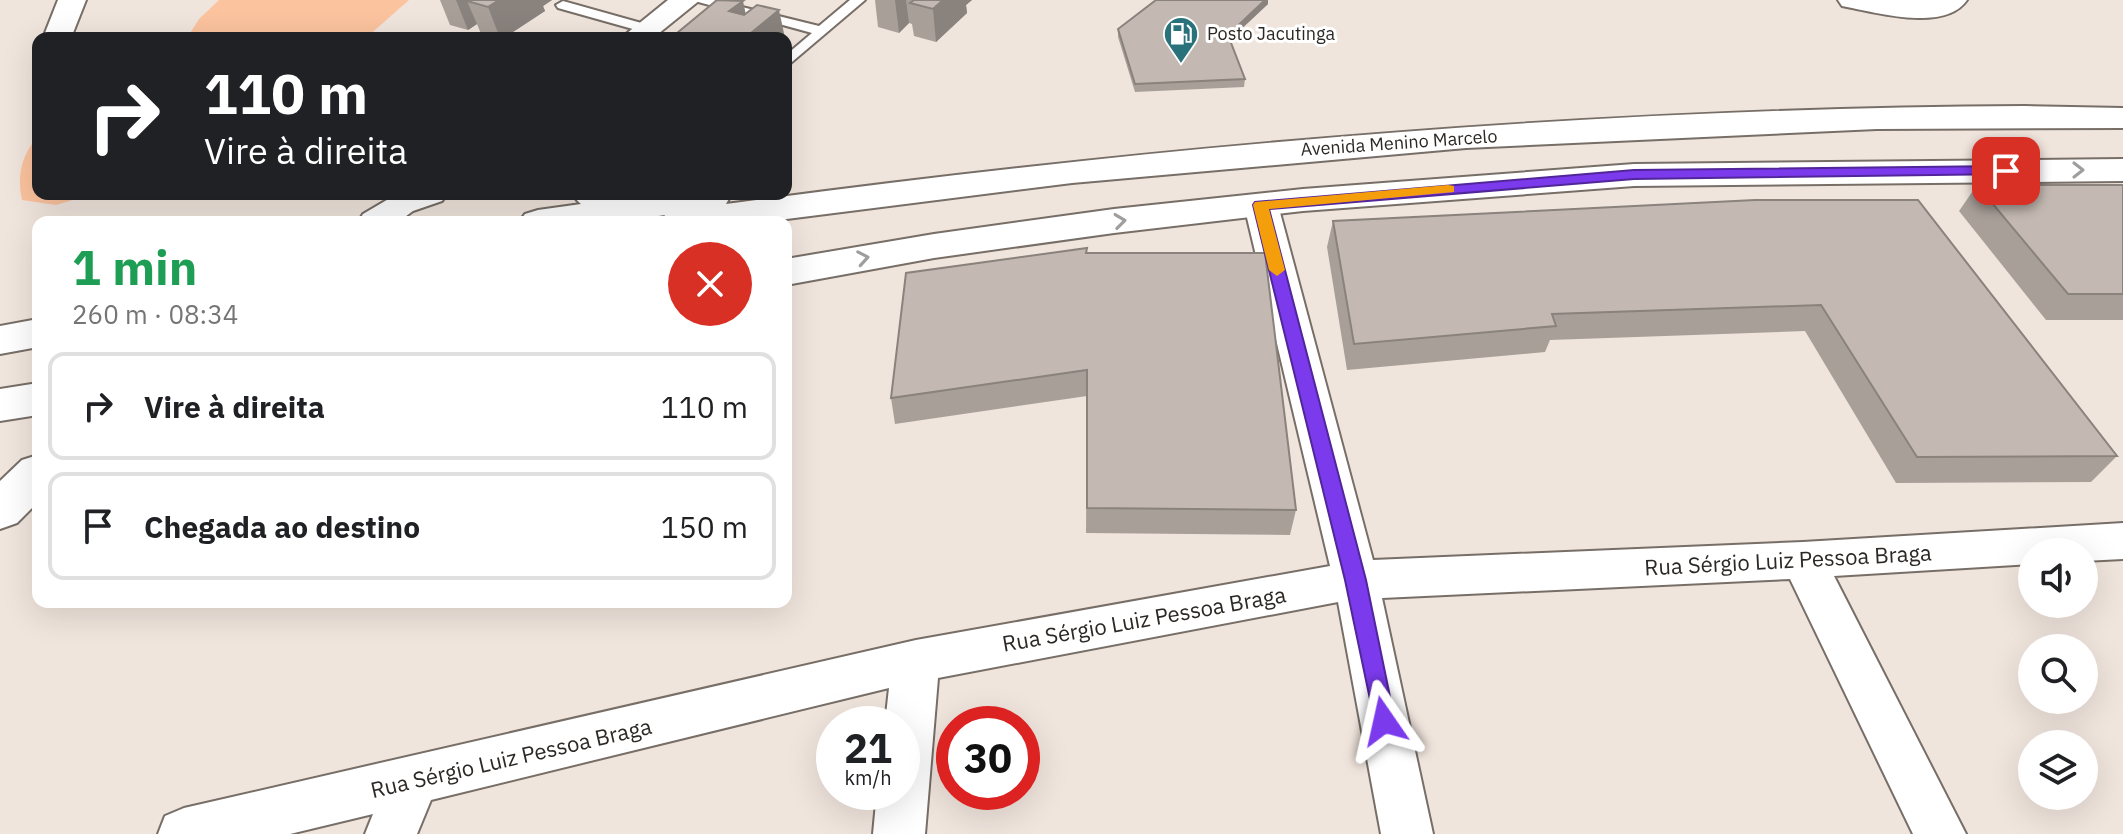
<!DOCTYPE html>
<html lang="pt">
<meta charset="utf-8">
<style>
:root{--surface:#fff;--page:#f6f6f6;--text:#202124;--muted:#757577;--line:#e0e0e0}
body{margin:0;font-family:"IBM Plex Sans",sans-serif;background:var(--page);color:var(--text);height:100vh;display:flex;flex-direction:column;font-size:30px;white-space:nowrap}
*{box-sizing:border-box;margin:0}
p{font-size:26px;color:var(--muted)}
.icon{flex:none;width:44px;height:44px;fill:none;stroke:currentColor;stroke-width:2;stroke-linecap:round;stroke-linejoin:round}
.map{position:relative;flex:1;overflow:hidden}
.sheet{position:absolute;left:32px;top:216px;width:760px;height:392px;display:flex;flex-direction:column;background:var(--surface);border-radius:16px;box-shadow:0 8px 32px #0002}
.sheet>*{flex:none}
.guide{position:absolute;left:32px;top:32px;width:760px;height:168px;border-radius:16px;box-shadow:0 8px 32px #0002;background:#202124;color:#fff;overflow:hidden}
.buttons{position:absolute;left:2018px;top:538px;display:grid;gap:16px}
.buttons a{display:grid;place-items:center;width:80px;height:80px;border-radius:50%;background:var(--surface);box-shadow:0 8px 32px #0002;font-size:40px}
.speed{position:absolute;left:816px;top:706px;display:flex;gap:16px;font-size:40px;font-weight:700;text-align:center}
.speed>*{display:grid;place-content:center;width:104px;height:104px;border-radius:50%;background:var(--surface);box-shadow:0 8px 32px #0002;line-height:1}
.speed small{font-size:20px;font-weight:400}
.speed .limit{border:12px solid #d22;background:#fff;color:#111}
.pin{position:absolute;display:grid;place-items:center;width:68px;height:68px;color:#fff;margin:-34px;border-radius:16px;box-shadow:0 4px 12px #0006}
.me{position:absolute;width:88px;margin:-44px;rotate:349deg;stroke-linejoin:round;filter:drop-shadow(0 0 6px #0008)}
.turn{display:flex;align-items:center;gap:28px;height:168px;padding:0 40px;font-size:36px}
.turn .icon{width:104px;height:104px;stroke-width:2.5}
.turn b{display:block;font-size:56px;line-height:68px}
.round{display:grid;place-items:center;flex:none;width:84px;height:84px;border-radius:42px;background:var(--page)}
.summary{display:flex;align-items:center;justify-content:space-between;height:136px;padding:0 40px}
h1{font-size:48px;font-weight:800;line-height:60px;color:#1e9e55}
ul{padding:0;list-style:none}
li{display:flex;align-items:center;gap:24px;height:108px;margin:0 16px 12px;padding:0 24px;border:4px solid var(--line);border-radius:16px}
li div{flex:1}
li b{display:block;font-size:30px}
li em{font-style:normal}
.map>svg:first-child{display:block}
</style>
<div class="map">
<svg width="2123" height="834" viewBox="0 0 2123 834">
<rect width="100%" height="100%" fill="#f0e5dd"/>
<g fill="#fbc39e">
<polygon points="219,0 409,0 366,38 187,38 199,19"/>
<path d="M38 136V194H92L56 205 22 200C17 175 21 156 38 136Z"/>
</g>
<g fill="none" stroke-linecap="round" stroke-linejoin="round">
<defs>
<g id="service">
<polygon points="691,0 714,0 819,26 850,0 865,0 786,67 786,55 812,33"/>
<polygon points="563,1 652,26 654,29 647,33 558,8 556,5"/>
</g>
<g id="minor">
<polygon points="58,0 86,0 71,38 43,38"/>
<polygon points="668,0 700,0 653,38 621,38"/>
<path d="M1838 0H1967C1946 31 1882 14 1852 8L1842 6Z"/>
<polygon points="397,194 447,194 442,201 413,211 398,222 358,222 363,214"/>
<path d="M572 194C595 194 618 189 632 210L627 217C607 223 584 211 572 194Z"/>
<polygon points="1261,195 1273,198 1278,205 1373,560 1803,542 2123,523 2123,559 2084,561 2084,552 2032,552 2032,564 1834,576 1966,834 1913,834 1790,579 1382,598 1433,834 1381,834 1338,602 938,678 925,834 873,834 877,792 902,792 902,724 885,724 889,688 431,800 417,834 365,834 373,814 290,834 158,834 165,816 184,808 916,640 1330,566 1244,205 1249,198"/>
</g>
<polygon id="tertiary" points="38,455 38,502 17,523 0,529 0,481 22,460"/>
<g id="primary">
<path d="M2025 106 2123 108V128L1877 129 1466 148 1072 183 763 222H660L665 215 619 222H519L525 214 538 210 653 194H728L730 197 726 204C1156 146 1590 108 2025 106Z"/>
<polygon points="2123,159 2123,181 1634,186 1303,211 1114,233 934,258 786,285 786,259 934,234 1114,209 1303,189 1634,164"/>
<polygon points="38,319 38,347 0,354 0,326"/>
<polygon points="38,383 38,415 0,421 0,389"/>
</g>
</defs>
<use href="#service" stroke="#776e67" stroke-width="4"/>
<use href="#minor" stroke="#776e67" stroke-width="4"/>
<use href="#tertiary" stroke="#776e67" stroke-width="4"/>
<use href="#primary" stroke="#776e67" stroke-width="4"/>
<use href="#service" fill="#fff" fill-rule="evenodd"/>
<use href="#minor" fill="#fff" fill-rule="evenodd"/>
<use href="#tertiary" fill="#fff" fill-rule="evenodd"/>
<use href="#primary" fill="#fff" fill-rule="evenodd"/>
</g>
<g fill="#a99f99">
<polygon points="440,0 552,0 543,6 545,11 504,38 494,38 481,34 477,24 468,30 450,25"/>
<polygon points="875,0 972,0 966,5 967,13 936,42 914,36 912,24 909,23 899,33 878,27"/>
<polygon points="1156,0 1268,0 1268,4 1230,40 1245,79 1244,87 1135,92 1118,37 1118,29"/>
<polygon points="1977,185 2123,185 2123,320 2046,320 1959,211"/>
<polygon points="1755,200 2117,456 2091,482 1896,483 1805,331 1550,340 1545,352 1347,370 1327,247 1333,221"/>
<polygon points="1087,253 1296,510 1290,535 1086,533 1087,396 895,424 891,398"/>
</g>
<g fill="#89827d">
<polygon points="456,0 473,0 467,1 477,24 468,30"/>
<polygon points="499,0 552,0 543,6 545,11 504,38 500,38 488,7"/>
<polygon points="895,0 906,0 909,23 899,33"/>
<polygon points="943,0 972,0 966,5 967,13 936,42 933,9"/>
<polygon points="1265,0 1268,0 1268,4 1227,42 1228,35"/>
<polygon points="743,1 750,34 729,11"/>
<polygon points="779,10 785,38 745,38"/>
</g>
<g fill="#c4b9b2" stroke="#89827d" stroke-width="2">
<polygon points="469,0 499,0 488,7 467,1"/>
<polygon points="717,0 743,1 729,11 744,15 757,5 779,10 745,38 671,38"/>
<polygon points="914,0 943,0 933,9 910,3"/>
<polygon points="1156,0 1265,0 1228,35 1245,79 1135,84 1118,29"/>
<polygon points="1977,185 2123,185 2123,294 2068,294"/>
<polygon points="1755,200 1918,200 2117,456 1917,457 1821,305 1552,314 1556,326 1354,344 1333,221"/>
<polygon points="1087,248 1086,253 1265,253 1296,510 1087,508 1087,370 891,398 906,273"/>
</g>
<defs><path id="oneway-chevron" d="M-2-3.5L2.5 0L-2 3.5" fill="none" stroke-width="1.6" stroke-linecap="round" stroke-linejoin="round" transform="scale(2)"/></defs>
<g stroke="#a09e9d">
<use href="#oneway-chevron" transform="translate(2078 170)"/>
<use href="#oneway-chevron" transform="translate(1120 221) rotate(-7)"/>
<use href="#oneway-chevron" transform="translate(863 258) rotate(-10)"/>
</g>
<polygon fill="#7c3aed" stroke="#51269a" stroke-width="2" points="2006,166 2013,171 2011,174 1634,179 1269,209 1366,580 1395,721 1392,728 1384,731 1376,728 1345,580 1253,205 1255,202 1634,170"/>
<polygon fill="#f59e0b" points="1448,185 1454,186 1454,192 1269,209 1285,270 1277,276 1269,270 1253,205 1255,202"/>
<defs>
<symbol id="fuel-pin" viewBox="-11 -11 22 30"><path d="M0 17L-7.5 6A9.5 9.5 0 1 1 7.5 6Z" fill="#29727b" stroke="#fff"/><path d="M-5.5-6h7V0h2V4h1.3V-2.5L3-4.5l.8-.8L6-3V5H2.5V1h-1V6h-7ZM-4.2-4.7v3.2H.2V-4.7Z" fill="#fff"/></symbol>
</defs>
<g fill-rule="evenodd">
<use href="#fuel-pin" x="1161" y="14" width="40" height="54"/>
</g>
<g text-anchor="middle" stroke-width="6" stroke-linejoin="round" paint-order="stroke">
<g font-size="18" fill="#2c2825" stroke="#fff" text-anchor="start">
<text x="1207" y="40">Posto Jacutinga</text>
</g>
<g font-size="18" fill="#2c2825" stroke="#fff">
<text transform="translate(1399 143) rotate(-4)" y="6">Avenida Menino Marcelo</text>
</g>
<g font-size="22" fill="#2c2825" stroke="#fff">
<text transform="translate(1788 560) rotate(-3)" y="8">Rua Sérgio Luiz Pessoa Braga</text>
<text transform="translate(1144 619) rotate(-10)" y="8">Rua Sérgio Luiz Pessoa Braga</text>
<text transform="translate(511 758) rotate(-13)" y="8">Rua Sérgio Luiz Pessoa Braga</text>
</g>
</g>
</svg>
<div class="buttons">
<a><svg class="icon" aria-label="sound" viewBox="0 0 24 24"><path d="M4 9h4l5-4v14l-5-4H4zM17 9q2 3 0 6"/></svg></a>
<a><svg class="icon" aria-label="search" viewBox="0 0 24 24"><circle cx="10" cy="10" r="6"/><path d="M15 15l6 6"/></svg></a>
<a><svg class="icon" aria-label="layers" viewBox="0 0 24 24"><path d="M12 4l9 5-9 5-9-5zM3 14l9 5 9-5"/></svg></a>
</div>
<div class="speed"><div>21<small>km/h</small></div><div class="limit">30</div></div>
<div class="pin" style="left:2006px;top:171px;background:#d93025"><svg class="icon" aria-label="arrive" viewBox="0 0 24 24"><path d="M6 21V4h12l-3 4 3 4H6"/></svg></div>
<svg class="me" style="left:1384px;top:721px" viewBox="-20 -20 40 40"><path d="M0-17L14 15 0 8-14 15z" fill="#7c3aed" stroke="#fff" stroke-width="4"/></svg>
<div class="guide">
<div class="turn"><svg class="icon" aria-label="right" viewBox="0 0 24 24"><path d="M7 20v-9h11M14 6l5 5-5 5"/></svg><div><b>110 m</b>Vire à direita</div></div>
</div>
<section class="sheet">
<div class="summary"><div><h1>1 min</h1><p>260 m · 08:34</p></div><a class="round" style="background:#d93025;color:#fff"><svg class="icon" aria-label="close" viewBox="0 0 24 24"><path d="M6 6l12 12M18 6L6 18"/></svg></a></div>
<ul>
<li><svg class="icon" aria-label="right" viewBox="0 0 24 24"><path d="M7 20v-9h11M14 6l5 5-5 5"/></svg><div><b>Vire à direita</b></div><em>110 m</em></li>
<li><svg class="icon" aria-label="arrive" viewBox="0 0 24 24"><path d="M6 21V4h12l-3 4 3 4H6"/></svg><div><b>Chegada ao destino</b></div><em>150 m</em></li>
</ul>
</section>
</div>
